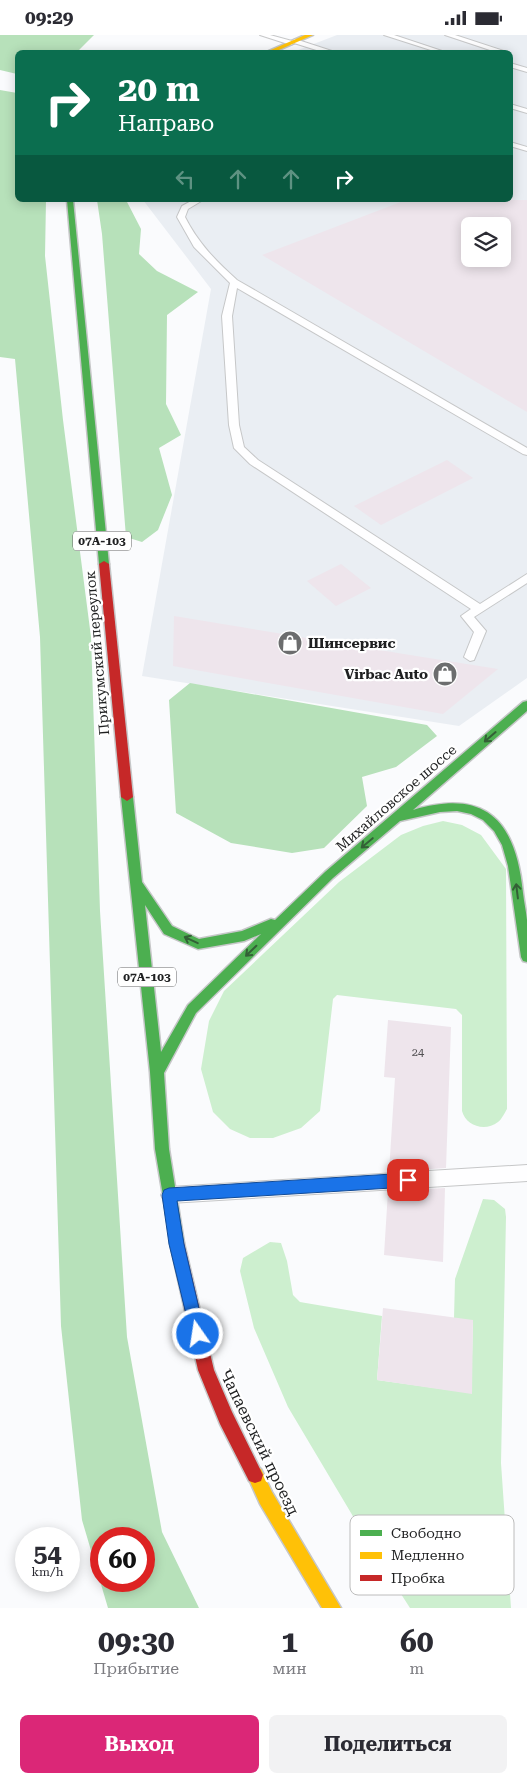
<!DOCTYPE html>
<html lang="ru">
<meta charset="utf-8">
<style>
:root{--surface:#fff;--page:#f2f2f3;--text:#2b2b33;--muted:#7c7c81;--accent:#db2777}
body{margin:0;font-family:"Roboto Serif",serif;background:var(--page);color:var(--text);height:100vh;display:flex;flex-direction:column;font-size:19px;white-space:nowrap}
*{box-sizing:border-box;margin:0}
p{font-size:16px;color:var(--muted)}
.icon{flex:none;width:28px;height:28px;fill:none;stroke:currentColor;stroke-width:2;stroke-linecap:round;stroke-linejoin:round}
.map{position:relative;height:1573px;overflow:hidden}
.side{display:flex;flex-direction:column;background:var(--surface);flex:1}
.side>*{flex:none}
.guide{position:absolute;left:15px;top:15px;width:498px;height:152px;border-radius:8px;box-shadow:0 2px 12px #0003;background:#0b6e4f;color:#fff;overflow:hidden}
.controls{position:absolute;left:461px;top:182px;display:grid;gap:10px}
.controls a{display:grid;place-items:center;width:50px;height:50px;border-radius:8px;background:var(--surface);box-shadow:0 2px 12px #0003;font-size:25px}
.speed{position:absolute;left:15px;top:1492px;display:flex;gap:10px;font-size:25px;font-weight:700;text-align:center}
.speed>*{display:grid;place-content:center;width:65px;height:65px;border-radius:50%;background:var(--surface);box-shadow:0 2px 12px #0003;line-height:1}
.speed small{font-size:12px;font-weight:400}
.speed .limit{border:8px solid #d22;background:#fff;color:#111}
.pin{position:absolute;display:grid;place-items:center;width:42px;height:42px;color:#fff;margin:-21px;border-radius:10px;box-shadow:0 2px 8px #0006}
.me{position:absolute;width:55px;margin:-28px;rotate:347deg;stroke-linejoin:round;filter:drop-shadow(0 0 4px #0008)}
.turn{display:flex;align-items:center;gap:18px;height:105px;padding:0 20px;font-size:22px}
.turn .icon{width:65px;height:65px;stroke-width:2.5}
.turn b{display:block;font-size:35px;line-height:42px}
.lanes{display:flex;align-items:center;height:48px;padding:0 20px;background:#0003;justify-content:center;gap:25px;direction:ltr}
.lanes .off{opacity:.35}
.eta{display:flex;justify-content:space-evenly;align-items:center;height:85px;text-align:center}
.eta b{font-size:30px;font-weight:700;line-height:35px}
.primary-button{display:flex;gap:10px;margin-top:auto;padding:10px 20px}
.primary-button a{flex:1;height:58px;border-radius:8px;background:var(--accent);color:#fff;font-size:20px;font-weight:700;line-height:58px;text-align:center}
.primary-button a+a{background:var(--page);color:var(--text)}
.status{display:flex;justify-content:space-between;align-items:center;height:35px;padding:0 25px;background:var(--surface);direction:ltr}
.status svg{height:14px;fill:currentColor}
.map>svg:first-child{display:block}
</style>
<div class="status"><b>09:29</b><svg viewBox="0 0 49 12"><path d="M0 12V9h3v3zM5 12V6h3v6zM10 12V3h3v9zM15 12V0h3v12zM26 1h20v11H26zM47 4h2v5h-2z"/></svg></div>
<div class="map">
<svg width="527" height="1573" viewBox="0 0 527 1573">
<rect width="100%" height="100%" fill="#fafbfd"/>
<path fill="#eaeef3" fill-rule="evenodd" d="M337 0H527V643L459 691 142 641 211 254 143 165H510V18L293 17ZM470 191H502V224H470Z"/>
<g fill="#cdefcf">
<path d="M443 786 462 790 481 800 506 834 507 1074C505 1077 502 1084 498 1087 485 1097 466 1091 462 1076V980L456 974 337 960 333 964 320 1076 301 1093 273 1103H250L230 1094 213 1077 201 1034 209 986 224 956 339 847 401 800 423 791Z"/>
<polygon points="483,1164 494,1165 505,1174 506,1182 501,1428 511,1573 410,1573 376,1520 288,1372 254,1293 240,1236 243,1223 270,1207 281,1208 287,1226 293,1260 300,1267 382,1281 377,1345 471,1358 473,1286 454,1283 455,1244"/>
</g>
<g fill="#b7e1ba" fill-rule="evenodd">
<polygon points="0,0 94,0 77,17 18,18 17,39 0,35"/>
<path d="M0 55 17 58 18 165H46L45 221 63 385 91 602 100 876 127 1302 162 1497 199 1573H108L82 1485 61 1291 40 602 15 324 0 322ZM101 1504H144V1546H101Z"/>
<polygon points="97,165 126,165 141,194 139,219 157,236 198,257 167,280 166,369 181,400 159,413 172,460 158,495 142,507 126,502 102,199"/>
<polygon points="190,648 427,690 437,701 396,732 362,742 367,771 324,813 292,818 231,808 176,778 169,665"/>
</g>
<g fill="#eee5ec" fill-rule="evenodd">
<path d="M406 165H527V377L262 220ZM470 191H502V224H470Z"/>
<polygon points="447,425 473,443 381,490 354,471"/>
<polygon points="341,529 371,553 336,571 307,546"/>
<polygon points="174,581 410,620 498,634 443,679 173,631"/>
<polygon points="388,985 451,992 446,1133 389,1137 395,1043 384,1042"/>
<polygon points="445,1153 443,1227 384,1220 388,1156"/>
<polygon points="383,1273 473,1285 472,1359 377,1345"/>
</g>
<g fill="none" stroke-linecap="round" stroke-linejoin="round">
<defs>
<g id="lane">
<polygon points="260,0 270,0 292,6 295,4 338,18 326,18 294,8 291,10"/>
<polygon points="384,0 394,0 442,16 437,17"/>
<polygon points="445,0 455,0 510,18 499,18"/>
<polygon points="510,28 527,33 527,37 510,32"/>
<polygon points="510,69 527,74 527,78 510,73"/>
<polygon points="510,107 527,112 527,116 510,111"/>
<path d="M193 165H203L188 174 185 182C198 208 216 226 237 245L527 413V420L523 419 237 253 232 281 239 390 244 412 258 425 480 569 527 539V548L474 582 486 596 474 625 470 626 464 622 474 597 461 581 471 574 250 429 234 413 229 390 222 281 230 248 194 212 177 182 182 171Z"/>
<polygon points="527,1130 527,1146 170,1168 164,1166 161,1160 164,1154 170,1152"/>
</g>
<g id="fast">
<polygon points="67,165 73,165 109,529 104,532 99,529"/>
<path d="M527 666V676L413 775C487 753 516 787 523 858 524 867 526 876 527 885 527 899 527 913 527 927L523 926 521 922 508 831 502 810 494 796 483 785 471 779 457 776 440 777 400 786 333 843 196 978 164 1038 169 1114 184 1208 182 1213 177 1215 172 1213 155 1114 150 1037 121 762 123 759 127 758 133 762 142 847 172 891 199 904 242 896 271 884 275 885 325 837 523 667ZM145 870 164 899 198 914 244 906 261 899 188 970 161 1017Z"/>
</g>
<g id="slow">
<polygon points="305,0 313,0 272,18 264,18"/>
<polygon points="255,1432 261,1434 272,1457 341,1573 322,1573 260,1469 247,1440 249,1434"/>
</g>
<g id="jam">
<polygon points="104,526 109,529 133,762 127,766 121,762 99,529"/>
<polygon points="177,1201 182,1203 184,1208 214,1335 232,1377 263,1440 261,1446 255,1448 249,1446 220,1389 198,1335 170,1208 172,1203"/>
</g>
</defs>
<use href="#lane" stroke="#c6c7c8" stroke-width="2"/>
<use href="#fast" stroke="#c6c7c8" stroke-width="3"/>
<use href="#slow" stroke="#c6c7c8" stroke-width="3"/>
<use href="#jam" stroke="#c6c7c8" stroke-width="3"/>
<use href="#lane" fill="#fefeff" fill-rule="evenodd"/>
<use href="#fast" fill="#4caf50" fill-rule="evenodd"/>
<use href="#slow" fill="#ffc107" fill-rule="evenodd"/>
<use href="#jam" fill="#c62828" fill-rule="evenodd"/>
</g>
<defs><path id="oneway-shaft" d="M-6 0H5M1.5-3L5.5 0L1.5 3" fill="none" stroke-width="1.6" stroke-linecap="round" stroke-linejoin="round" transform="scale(1.25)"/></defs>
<g stroke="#336036">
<use href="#oneway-shaft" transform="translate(490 702) rotate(139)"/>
<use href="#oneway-shaft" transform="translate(367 808) rotate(140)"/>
<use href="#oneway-shaft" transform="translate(517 856) rotate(-97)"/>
<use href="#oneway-shaft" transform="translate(191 905) rotate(-155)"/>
<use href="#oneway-shaft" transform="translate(251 916) rotate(136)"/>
</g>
<polygon fill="#1a73e8" stroke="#114b97" points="408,1138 413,1140 415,1145 413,1150 408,1152 177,1166 184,1209 205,1299 203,1304 198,1307 192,1304 169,1209 162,1160 164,1155 169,1153"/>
<defs>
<symbol id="shop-disc" viewBox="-11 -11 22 22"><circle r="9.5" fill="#6c6d6e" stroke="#fff"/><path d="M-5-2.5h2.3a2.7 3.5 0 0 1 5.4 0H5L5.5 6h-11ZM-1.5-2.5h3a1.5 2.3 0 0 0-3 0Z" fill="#fff"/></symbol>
</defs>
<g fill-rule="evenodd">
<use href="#shop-disc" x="276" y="594" width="28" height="28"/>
<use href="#shop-disc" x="431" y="625" width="28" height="28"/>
</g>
<g text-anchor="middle" stroke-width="4.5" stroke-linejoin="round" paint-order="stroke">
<g font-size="11" fill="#535154">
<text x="418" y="1021">24</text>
</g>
<g fill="#fff" stroke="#626364" stroke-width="1">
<rect x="73" y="496.5" width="58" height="19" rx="4"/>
<rect x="118" y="932.5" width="58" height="19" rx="4"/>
</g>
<g font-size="12" font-weight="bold" fill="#1f2021">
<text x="102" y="510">07А-103</text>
<text x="147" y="946">07А-103</text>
</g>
<g font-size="14" font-weight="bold" fill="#1f2021" stroke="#fff" text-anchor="start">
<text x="308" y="613">Шинсервис</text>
<text x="428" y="644" text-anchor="end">Virbac Auto</text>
</g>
<g font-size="14" fill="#1f2021" stroke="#fff">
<text transform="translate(97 618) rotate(-95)" y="5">Прикумский переулок</text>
<text transform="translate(396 763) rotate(-41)" y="5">Михайловское шоссе</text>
</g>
<g font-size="16" fill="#1f2021" stroke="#fff">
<text transform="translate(260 1407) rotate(64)" y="6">Чапаевский проезд</text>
</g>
</g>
<rect x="350" y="1480" width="164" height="80" rx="8" fill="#fff" stroke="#bcbcbc" stroke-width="1"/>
<rect x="360" y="1495" width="22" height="6" fill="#4caf50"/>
<rect x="360" y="1517" width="22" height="7" fill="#ffc107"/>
<rect x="360" y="1540" width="22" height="6" fill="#c62828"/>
<g font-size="14" fill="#1f2021">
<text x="391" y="1503">Свободно</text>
<text x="391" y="1525">Медленно</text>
<text x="391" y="1548">Пробка</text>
</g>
</svg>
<div class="controls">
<a><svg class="icon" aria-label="layers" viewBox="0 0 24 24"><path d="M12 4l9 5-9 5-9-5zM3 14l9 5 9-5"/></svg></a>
</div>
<div class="speed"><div>54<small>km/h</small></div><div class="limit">60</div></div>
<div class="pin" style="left:408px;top:1145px;background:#d93025"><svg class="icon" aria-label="arrive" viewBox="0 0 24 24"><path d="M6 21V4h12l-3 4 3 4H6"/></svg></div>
<svg class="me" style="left:198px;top:1299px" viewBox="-20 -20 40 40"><circle r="17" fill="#1a73e8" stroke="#fff" stroke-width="3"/><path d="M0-11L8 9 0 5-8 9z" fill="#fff"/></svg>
<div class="guide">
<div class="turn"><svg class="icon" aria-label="right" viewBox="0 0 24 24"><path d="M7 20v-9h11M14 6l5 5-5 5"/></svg><div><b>20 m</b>Направо</div></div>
<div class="lanes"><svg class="icon off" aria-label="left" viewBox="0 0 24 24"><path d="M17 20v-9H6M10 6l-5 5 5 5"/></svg><svg class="icon off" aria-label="ahead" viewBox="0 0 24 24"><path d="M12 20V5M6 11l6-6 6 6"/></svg><svg class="icon off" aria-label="ahead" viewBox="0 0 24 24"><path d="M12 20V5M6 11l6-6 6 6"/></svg><svg class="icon" aria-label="right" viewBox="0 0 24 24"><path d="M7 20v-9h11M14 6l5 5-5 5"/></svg></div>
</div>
</div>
<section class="side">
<div class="eta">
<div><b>09:30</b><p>Прибытие</p></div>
<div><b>1</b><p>мин</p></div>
<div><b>60</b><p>m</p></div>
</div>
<div class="primary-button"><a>Выход</a><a>Поделиться</a></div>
</section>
